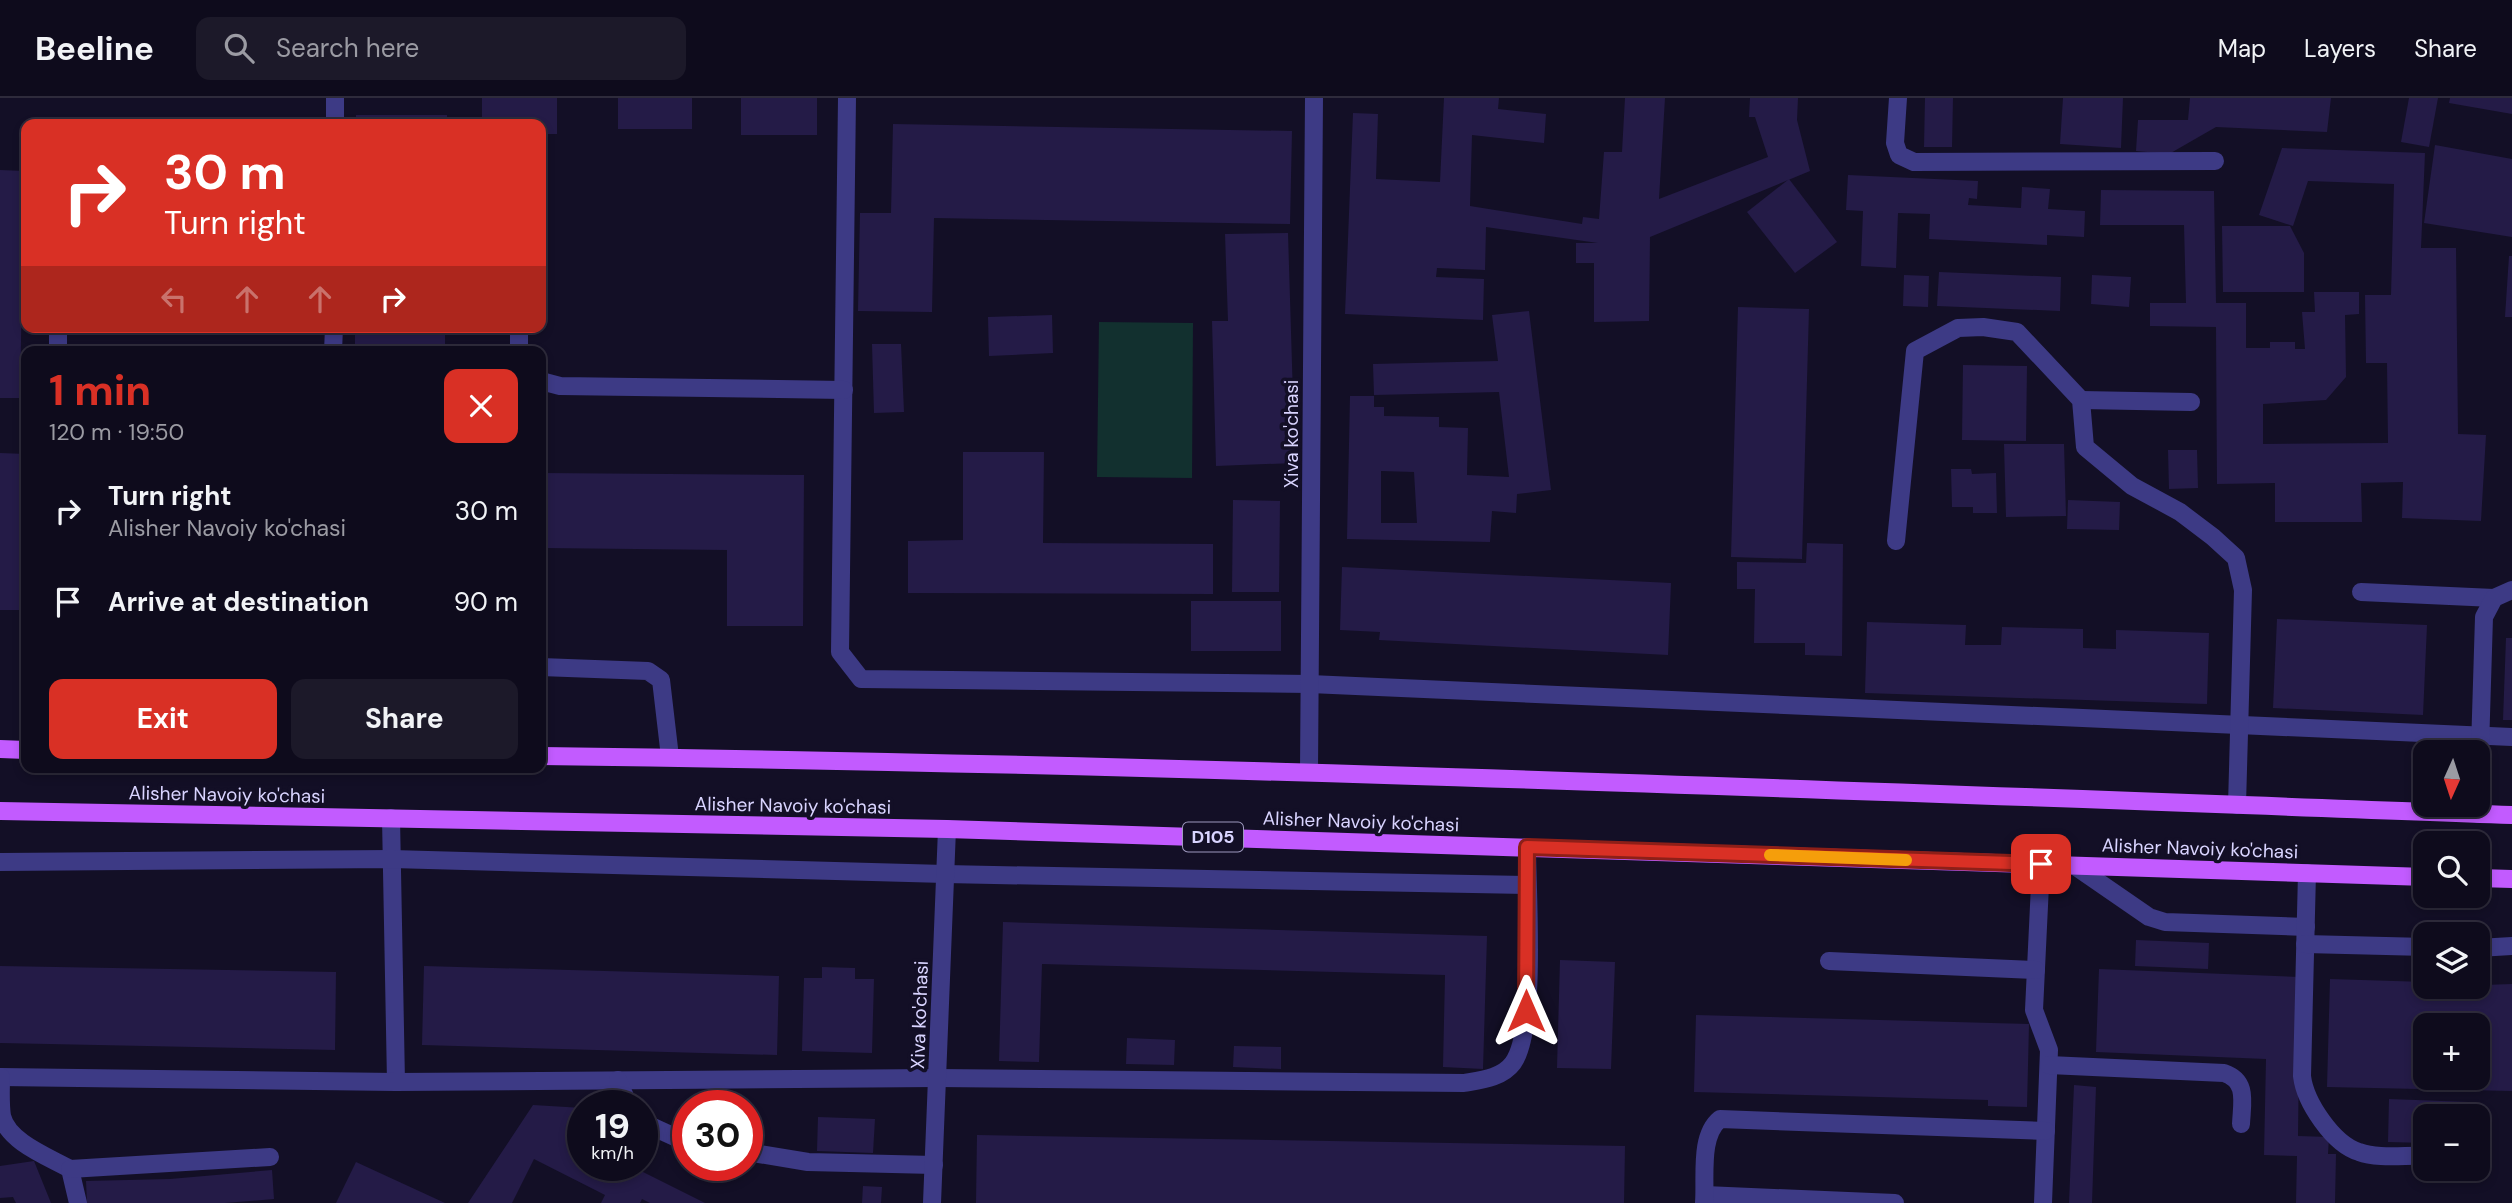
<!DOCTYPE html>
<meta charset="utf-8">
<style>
:root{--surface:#0e0b1c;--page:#1c1929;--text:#f1f3f6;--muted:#9b9ba3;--line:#2e2b3b;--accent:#d93025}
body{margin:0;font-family:"DM Sans",sans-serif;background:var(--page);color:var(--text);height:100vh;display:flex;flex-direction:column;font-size:26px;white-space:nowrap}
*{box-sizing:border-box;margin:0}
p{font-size:23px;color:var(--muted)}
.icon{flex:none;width:38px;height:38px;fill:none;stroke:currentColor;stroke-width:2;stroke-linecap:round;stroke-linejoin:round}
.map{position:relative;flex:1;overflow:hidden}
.sheet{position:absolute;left:21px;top:248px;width:525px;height:427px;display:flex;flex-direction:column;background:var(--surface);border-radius:14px;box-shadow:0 4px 10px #0003,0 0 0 2px var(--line)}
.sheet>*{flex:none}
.hud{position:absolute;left:21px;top:21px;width:525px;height:214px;border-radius:14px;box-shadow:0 4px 10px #0003,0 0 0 2px var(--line);background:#d93025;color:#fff;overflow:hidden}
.needle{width:46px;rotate:183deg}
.controls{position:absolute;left:2413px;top:642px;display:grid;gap:14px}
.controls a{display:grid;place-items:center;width:77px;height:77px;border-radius:14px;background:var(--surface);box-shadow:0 4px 10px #0003,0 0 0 2px var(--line);font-size:35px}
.speed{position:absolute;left:567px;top:992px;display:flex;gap:14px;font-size:35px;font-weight:700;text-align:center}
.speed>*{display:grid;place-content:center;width:91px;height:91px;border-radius:50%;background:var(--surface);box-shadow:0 4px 10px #0003,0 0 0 2px var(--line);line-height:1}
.speed small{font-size:18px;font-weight:400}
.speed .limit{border:10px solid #d22;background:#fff;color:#111}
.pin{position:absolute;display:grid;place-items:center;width:60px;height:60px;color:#fff;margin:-30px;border-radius:14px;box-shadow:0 4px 10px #0006}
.me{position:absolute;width:77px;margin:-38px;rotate:0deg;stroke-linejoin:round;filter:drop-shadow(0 0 5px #0008)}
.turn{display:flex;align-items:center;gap:24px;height:147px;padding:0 28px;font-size:32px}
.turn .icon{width:91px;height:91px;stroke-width:2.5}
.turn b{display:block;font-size:49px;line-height:60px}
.lanes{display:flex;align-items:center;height:66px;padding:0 28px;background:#0003;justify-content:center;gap:35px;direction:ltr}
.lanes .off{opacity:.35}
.round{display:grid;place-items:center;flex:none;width:74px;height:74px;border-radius:14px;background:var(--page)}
.overview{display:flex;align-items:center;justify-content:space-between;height:119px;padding:0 28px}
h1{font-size:42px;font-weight:700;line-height:52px;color:var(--accent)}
.primary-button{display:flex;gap:14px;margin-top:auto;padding:14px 28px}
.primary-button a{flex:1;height:80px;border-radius:14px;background:var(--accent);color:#fff;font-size:28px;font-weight:700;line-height:80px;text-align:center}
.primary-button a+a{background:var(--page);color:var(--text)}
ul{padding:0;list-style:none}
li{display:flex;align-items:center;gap:21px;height:91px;padding:0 28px}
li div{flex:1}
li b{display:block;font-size:26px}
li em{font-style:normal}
header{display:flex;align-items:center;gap:42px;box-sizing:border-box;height:98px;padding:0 35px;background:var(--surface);border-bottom:2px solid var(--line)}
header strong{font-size:33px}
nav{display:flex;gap:38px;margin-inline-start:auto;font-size:24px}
.search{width:490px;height:63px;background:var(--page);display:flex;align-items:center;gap:18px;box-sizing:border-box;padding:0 24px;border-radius:14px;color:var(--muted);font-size:26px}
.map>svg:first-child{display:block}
</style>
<header>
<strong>Beeline</strong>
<div class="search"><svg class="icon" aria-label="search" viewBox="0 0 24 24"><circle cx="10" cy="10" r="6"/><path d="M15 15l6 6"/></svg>Search here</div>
<nav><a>Map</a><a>Layers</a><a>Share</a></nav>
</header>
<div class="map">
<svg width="2512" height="1105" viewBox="0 0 2512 1105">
<rect width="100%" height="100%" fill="#130f26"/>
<polygon fill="#12302f" points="1099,224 1193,225 1192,380 1097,379"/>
<g fill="#241b47" fill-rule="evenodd">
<polygon points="482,0 557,0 557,36 541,36 541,26 482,26"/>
<rect x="618" y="0" width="74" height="31"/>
<rect x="741" y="0" width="76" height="37"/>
<polygon points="1444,0 1499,0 1498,11 1546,16 1544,45 1472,37 1470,108 1582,126 1583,119 1599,121 1604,54 1622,54 1625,0 1665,0 1659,101 1768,59 1755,19 1749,19 1750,0 1798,0 1797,22 1810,73 1650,139 1649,223 1594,224 1594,165 1576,165 1576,145 1598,145 1486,129 1485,172 1437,170 1436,179 1484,181 1483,222 1345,216 1353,15 1378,16 1376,81 1440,84"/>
<polygon points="1925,0 1953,0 1952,49 1924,49"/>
<polygon points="2063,0 2123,0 2121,50 2060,46"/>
<polygon points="2190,0 2331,0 2327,34 2216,29 2169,56 2136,53 2138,22 2188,22"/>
<polygon points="2409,0 2438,0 2429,49 2401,44"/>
<polygon points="2450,0 2512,0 2512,16 2449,5"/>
<rect x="356" y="17" width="91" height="9"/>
<polygon points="893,26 1292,33 1290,126 934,120 932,214 858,213 860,115 891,115"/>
<polygon points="2435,47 2512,61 2512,139 2424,125"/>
<polygon points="2282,50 2425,55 2421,150 2456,150 2458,336 2486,337 2481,423 2402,420 2403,384 2361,385 2362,424 2275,424 2275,385 2217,386 2216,229 2150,228 2150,205 2186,205 2184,127 2100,127 2101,92 2214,93 2216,205 2246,205 2246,250 2270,250 2270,244 2295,244 2295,251 2305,251 2302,214 2315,214 2314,194 2359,194 2359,216 2345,217 2346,279 2326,302 2263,306 2263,346 2388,345 2387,265 2366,265 2365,197 2391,197 2394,86 2308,83 2293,128 2259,117"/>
<polygon points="0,72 24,73 20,300 0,300"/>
<polygon points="1848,77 1978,83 1977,101 1969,100 1968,107 2021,110 2022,89 2050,91 2048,111 2085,113 2084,139 2047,137 2047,147 1929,141 1930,116 1898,115 1896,170 1861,168 1863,113 1846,112"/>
<polygon points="1789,81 1837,144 1795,175 1747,114"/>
<polygon points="2222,128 2290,128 2304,155 2304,194 2223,194"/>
<polygon points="1288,135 1295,365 1216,368 1212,223 1228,223 1225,136"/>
<polygon points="2509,158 2512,158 2512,219 2505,219"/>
<polygon points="1939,174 2061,179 2060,213 1937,208"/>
<polygon points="1904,177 1929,178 1928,209 1903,208"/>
<polygon points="2092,177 2131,179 2129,209 2091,206"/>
<polygon points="1738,209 1809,211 1802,461 1731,459"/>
<path d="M1529 213 1551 392 1517 396 1516 415 1492 413 1490 444 1347 441 1350 298H1374V309H1384V318L1439 319V329L1468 330 1467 377 1509 379 1499 294 1374 297 1373 266 1498 263 1492 217ZM1381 373 1414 374 1417 425H1381Z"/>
<polygon points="1052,217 1053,255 989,258 988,219"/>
<rect x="355" y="229" width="90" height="25"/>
<polygon points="872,246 901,246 904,314 874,315"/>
<polygon points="1963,267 2027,268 2026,343 1962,342"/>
<polygon points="2004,346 2064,346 2066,418 2006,419"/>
<polygon points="2168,352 2197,352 2198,390 2169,391"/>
<polygon points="963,354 1044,354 1043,445 1213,446 1213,496 908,495 908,443 963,442"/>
<polygon points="0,355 26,356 26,512 0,512"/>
<polygon points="1951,371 1971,371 1972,376 1996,375 1997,415 1973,415 1973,409 1952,409"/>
<polygon points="541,375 804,377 803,528 727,528 727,452 544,450 541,520"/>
<polygon points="1233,402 1280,403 1279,494 1232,494"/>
<polygon points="2068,402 2120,404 2119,432 2067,431"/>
<polygon points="1807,445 1843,446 1842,558 1805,557 1805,545 1754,545 1755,491 1737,491 1737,464 1806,465"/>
<polygon points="1342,469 1671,485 1668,557 1379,542 1380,534 1340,532"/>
<rect x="1191" y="503" width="90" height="50"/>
<polygon points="2277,521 2427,527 2423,617 2273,610"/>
<polygon points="1867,524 1966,527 1965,547 2001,547 2002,529 2083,531 2083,550 2116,551 2116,532 2209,535 2207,606 1865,595"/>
<polygon points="2506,540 2512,540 2512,622 2503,622"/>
<polygon points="1003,824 1487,838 1483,971 1443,969 1445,877 1042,866 1039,964 999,963"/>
<polygon points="2136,842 2209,845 2208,871 2135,868"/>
<polygon points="1560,862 1615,864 1611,971 1557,970"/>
<polygon points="0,868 336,874 335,952 0,945"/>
<polygon points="424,868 779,878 777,957 422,947"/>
<polygon points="822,869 855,870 855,881 874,881 872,955 802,953 804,880 822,880"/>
<polygon points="2099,871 2300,879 2298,1038 2329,1039 2328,1056 2336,1056 2335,1105 2296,1105 2297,1058 2264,1057 2266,961 2096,954"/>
<path d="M2330 881 2426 884V889L2512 886V993L2327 989ZM2426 928H2478V980H2426Z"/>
<polygon points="1696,917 2029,926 2027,1009 1988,1008 1988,1002 1694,994"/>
<polygon points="1127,940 1175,942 1174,967 1126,966"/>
<polygon points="1234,948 1281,949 1281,971 1233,969"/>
<polygon points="2074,987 2096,989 2092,1105 2069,1105"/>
<polygon points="2389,1001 2469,1004 2469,1018 2426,1018 2426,1045 2388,1044"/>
<polygon points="533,1007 583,1010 583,1068 631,1068 705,1105 650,1105 642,1101 640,1105 601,1105 605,1097 534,1061 512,1105 468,1105"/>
<polygon points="818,1019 875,1021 873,1055 817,1053"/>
<polygon points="977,1037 1625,1048 1624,1105 976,1105"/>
<polygon points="34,1063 51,1105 16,1105 13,1099 0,1100 0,1068"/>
<polygon points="356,1064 445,1105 336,1105"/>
<polygon points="272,1072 274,1101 225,1105 87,1105 86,1083 170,1081"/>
<polygon points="863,1088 882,1089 881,1105 862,1105"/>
</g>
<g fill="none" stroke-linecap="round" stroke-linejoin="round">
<g stroke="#3d3a85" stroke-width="18">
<polyline points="847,0 840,554 861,581 1310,586 2512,639"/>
<polyline points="1898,0 1895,45 1899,57 1914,64 2215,63"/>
<polyline points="335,26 335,0"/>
<polyline points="58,229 58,254"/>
<polyline points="333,254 334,229"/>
<polyline points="519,254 519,229"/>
<polyline points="541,283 560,288 844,292"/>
<polyline points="2081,302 2191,304"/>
<polyline points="1896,443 1915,253 1958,230 1983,229 2017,234 2081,302 2085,349 2132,388 2180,414 2213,439 2236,460 2243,492 2237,707"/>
<polyline points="2361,494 2494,500"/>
<polyline points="541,569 648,573 661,582 670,659"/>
<polyline points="1309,672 1314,0"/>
<polyline points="2478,716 2484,519 2494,500 2512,492"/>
<polyline points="391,720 396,984"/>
<polyline points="0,764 392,761 945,776 1527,787"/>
<polyline points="2041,766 2034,912 2049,952 2043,1105"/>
<polyline points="2075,768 2149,819 2165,824 2306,829"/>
<path d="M2307 775 2302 978C2305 1004 2333 1046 2359 1054 2378 1061 2405 1057 2426 1058"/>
<polyline points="2305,846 2426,849"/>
<polyline points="2478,850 2512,848"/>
<polyline points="1829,863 2036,872"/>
<path d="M2049 967 2224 975C2248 983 2242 1004 2241 1026"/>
<path d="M0 979 396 984 937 980 1464 985C1481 982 1502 980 1513 965 1537 932 1527 794 1527 749"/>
<path d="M1 979C1 991 0 1005 2 1018 8 1044 49 1059 70 1071L78 1105"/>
<polyline points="618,982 629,1008"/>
<polyline points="642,1024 688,1045"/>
<polyline points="747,1054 808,1064 934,1067"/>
<polyline points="70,1071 270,1059"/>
<polyline points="1705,1097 1895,1105"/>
<polyline points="932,1105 947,731"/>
<path d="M1704 1105C1706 1079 1699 1038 1720 1021L2046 1033"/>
</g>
<g stroke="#c25bff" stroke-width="18">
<polyline points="0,651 26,652"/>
<path d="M541 658C1198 666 1855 693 2512 717"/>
<polyline points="0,713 947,731 2426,779"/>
<polyline points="2478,780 2512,781"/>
</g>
</g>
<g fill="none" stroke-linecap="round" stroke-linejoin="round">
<defs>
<polyline id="route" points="1526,913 1527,749 2041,766"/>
</defs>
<use href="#route" stroke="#8d1f18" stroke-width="18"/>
<use href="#route" stroke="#d93025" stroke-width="12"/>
<polyline stroke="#f59e0b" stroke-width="12" points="1770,757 1906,762"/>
</g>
<g text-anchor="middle" stroke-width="7" stroke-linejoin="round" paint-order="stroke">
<rect fill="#130f26" stroke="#9e99be" stroke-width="2" x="1183" y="724.5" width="60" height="29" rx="5"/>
<g font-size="18" font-weight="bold" fill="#d9d4ff">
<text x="1213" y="745">D105</text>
</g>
<g font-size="19" fill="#d9d4ff" stroke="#130f26">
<text transform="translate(1291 336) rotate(-90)" y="7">Xiva ko'chasi</text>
<text transform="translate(227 696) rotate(1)" y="7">Alisher Navoiy ko'chasi</text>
<text transform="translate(793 707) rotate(1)" y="7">Alisher Navoiy ko'chasi</text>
<text transform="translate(1361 723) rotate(2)" y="7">Alisher Navoiy ko'chasi</text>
<text transform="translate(2200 750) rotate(2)" y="7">Alisher Navoiy ko'chasi</text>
<text transform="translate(919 917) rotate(-88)" y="7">Xiva ko'chasi</text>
</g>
</g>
</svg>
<div class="controls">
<a><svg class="needle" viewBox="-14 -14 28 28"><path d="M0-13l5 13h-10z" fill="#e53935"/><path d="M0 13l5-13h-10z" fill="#9b9ba3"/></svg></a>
<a><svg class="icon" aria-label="search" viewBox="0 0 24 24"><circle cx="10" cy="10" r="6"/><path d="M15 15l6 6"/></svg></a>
<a><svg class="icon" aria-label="layers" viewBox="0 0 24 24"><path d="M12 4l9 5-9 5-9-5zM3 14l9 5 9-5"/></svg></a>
<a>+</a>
<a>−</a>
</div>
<div class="speed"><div>19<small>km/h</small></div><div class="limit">30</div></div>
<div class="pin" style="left:2041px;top:766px;background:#d93025"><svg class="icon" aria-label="arrive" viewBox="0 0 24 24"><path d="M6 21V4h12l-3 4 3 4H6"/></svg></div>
<svg class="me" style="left:1526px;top:913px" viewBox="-20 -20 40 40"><path d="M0-17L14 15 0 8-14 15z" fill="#d93025" stroke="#fff" stroke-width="4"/></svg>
<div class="hud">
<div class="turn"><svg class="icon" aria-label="right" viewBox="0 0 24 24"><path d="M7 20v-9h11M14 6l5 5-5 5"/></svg><div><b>30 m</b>Turn right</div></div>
<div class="lanes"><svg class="icon off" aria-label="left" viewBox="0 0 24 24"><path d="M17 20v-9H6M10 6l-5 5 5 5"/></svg><svg class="icon off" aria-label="ahead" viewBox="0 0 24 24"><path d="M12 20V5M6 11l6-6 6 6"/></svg><svg class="icon off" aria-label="ahead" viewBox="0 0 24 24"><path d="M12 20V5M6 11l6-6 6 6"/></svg><svg class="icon" aria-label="right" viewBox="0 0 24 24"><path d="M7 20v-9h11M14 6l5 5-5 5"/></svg></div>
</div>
<section class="sheet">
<div class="overview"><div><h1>1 min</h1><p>120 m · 19:50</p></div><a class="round" style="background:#d93025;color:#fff"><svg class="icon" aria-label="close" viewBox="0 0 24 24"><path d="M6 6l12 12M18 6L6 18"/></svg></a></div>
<ul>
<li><svg class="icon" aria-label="right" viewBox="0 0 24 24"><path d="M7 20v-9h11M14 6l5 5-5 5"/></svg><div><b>Turn right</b><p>Alisher Navoiy ko'chasi</p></div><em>30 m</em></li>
<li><svg class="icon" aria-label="arrive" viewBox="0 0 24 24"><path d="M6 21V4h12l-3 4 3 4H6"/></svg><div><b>Arrive at destination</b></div><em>90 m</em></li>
</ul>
<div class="primary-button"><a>Exit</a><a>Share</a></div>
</section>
</div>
